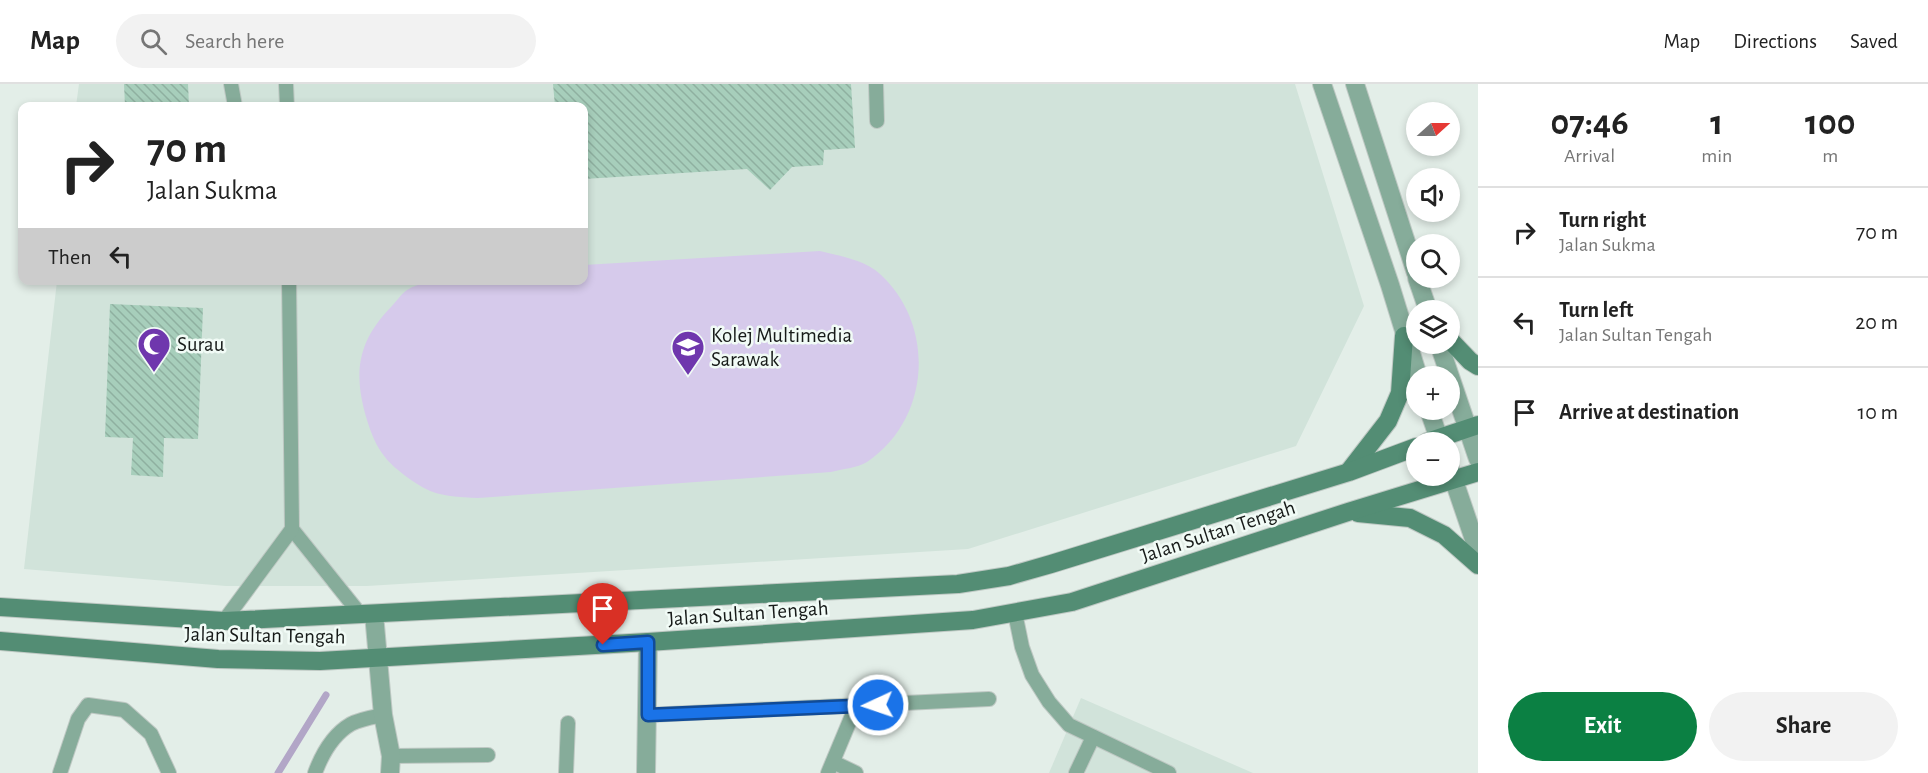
<!DOCTYPE html>
<meta charset="utf-8">
<style>
:root{--surface:#fff;--page:#f2f2f2;--text:#222;--muted:#767676;--line:#e0e0e0;--accent:#0b8043}
body{margin:0;font-family:"Alegreya Sans",sans-serif;background:var(--page);color:var(--text);height:100vh;display:flex;flex-direction:column;font-size:22px;white-space:nowrap}
*{box-sizing:border-box;margin:0}
p{font-size:20px;color:var(--muted)}
.icon{flex:none;width:33px;height:33px;fill:none;stroke:currentColor;stroke-width:2;stroke-linecap:round;stroke-linejoin:round}
.map{position:relative;flex:1;overflow:hidden}
.details{display:flex;flex-direction:column;background:var(--surface);width:450px}
.details>*{flex:none}
.banner{position:absolute;left:18px;top:18px;width:570px;height:183px;border-radius:12px;box-shadow:0 3px 9px #0003;background:#fff;color:var(--text);overflow:hidden}
.needle{width:39px;rotate:69deg}
.controls{position:absolute;left:1406px;top:18px;display:grid;gap:12px}
.controls a{display:grid;place-items:center;width:54px;height:54px;border-radius:50%;background:var(--surface);box-shadow:0 3px 9px #0003;font-size:30px}
.pin{position:absolute;display:grid;place-items:center;width:51px;height:51px;color:#fff;margin:-62px -26px;border-radius:50% 50% 50% 0;rotate:-45deg;box-shadow:0 0 6px #0007}
.pin .icon{rotate:45deg}
.me{position:absolute;width:66px;margin:-33px;rotate:267deg;stroke-linejoin:round;filter:drop-shadow(0 0 4px #0008)}
.turn{display:flex;align-items:center;gap:21px;height:126px;padding:0 30px;font-size:27px}
.turn .icon{width:78px;height:78px;stroke-width:2.5}
.turn b{display:block;font-size:42px;line-height:51px}
.then{display:flex;align-items:center;height:57px;padding:0 30px;background:#0003;gap:12px;font-size:22px}
.eta{display:flex;justify-content:space-evenly;align-items:center;height:102px;text-align:center}
.eta b{font-size:36px;font-weight:600;line-height:42px}
.cta{display:flex;gap:12px;margin-top:auto;padding:12px 30px}
.cta a{flex:1;height:69px;border-radius:36px;background:var(--accent);color:#fff;font-size:24px;font-weight:600;line-height:69px;text-align:center}
.cta a+a{background:var(--page);color:var(--text)}
ul{padding:0;list-style:none}
li{display:flex;align-items:center;gap:18px;height:90px;padding:0 30px;border-top:2px solid var(--line)}
li div{flex:1}
li b{display:block;font-size:22px}
li em{font-style:normal}
header{display:flex;align-items:center;gap:36px;box-sizing:border-box;height:84px;padding:0 30px;background:var(--surface);border-bottom:2px solid var(--line)}
header strong{font-size:28px}
nav{display:flex;gap:33px;margin-inline-start:auto;font-size:21px}
.search{width:420px;height:54px;background:var(--page);display:flex;align-items:center;gap:15px;box-sizing:border-box;padding:0 21px;border-radius:33px;color:var(--muted);font-size:22px}
main{display:flex;flex:1;min-height:0}
.map>svg:first-child{display:block}
</style>
<header>
<strong>Map</strong>
<div class="search"><svg class="icon" aria-label="search" viewBox="0 0 24 24"><circle cx="10" cy="10" r="6"/><path d="M15 15l6 6"/></svg>Search here</div>
<nav><a>Map</a><a>Directions</a><a>Saved</a></nav>
</header>
<main>
<div class="map">
<svg width="1478" height="689" viewBox="0 0 1478 689">
<defs>
<pattern id="building-back-hatch" width="6" height="6" patternUnits="userSpaceOnUse" patternTransform="scale(1.5)"><rect width="6" height="6" fill="#a7cebb"/><path d="M-1 5l2 2M0 0l6 6M5-1l2 2" fill="none" stroke="#8fb0a0"/></pattern>
</defs>
<rect width="100%" height="100%" fill="#e3eee8"/>
<g fill="#d1e3da">
<polygon points="79,0 1295,0 1364,222 1296,362 968,465 367,502 226,502 24,485 57,197 584,196 584,22 76,22"/>
<polygon points="1081,614 1253,689 1049,689"/>
</g>
<path fill="#d6caeb" d="M820 167C840 172 865 176 880 190 936 241 931 335 867 378 857 384 842 385 831 388L478 414C460 413 440 413 424 404 413 398 392 383 385 373 376 362 371 349 367 336 353 290 357 258 391 223 396 218 401 210 407 206 413 202 421 200 428 197L584 196V181Z"/>
<g fill="none" stroke-linecap="round" stroke-linejoin="round">
<polyline stroke="#b2a6c7" stroke-width="7" points="278,689 326,611"/>
</g>
<g fill="url(#building-back-hatch)">
<polygon points="124,0 188,0 189,22 125,22"/>
<polygon points="553,0 851,0 855,64 824,66 823,81 792,83 770,106 747,85 584,95 584,22 555,22"/>
<polygon points="110,220 203,224 198,355 164,354 163,393 131,391 133,354 105,353"/>
</g>
<g fill="none" stroke-linecap="round" stroke-linejoin="round">
<defs>
<g id="service">
<polyline points="231,0 235,22"/>
<polyline points="286,0 287,22"/>
<polyline points="876,0 877,37"/>
<polyline points="292,445 360,530"/>
<polyline points="1015,529 1022,563 1032,591 1049,618 1069,641 1169,689"/>
<polyline points="224,537 292,445 289,196"/>
<polyline points="648,631 989,615"/>
<polyline points="391,672 488,671"/>
<polyline points="833,678 856,689"/>
<polyline points="60,689 78,635 88,621 124,626 151,650 169,689"/>
<path d="M315 689C322 670 332 651 351 640 360 635 373 633 383 631"/>
<polyline points="566,689 568,639"/>
<polyline points="828,689 856,622"/>
<polyline points="1076,689 1093,653"/>
</g>
<g id="minor">
<polyline points="1322,0 1390,201 1418,292"/>
<polyline points="1355,0 1416,189"/>
<polyline points="1417,194 1428,226"/>
<polyline points="1439,260 1478,375"/>
<polyline points="1429,326 1440,358"/>
<polyline points="1449,382 1478,467"/>
<polyline points="374,530 383,631 391,672 390,689"/>
<polyline points="646,689 648,558"/>
</g>
<g id="secondary">
<polyline points="1449,255 1470,277 1478,282"/>
<polyline points="1427,358 1478,341"/>
<polyline points="1350,386 1388,337 1400,309 1404,252"/>
<polyline points="1358,429 1410,434 1444,451 1478,481"/>
<polyline points="0,523 224,537 958,500 1009,492 1051,480 1349,388 1416,363"/>
<polyline points="0,557 218,575 320,577 648,558 973,536 1072,518 1348,428 1478,388"/>
</g>
</defs>
<use href="#service" stroke="#bec8c3" stroke-width="16"/>
<use href="#minor" stroke="#bec8c3" stroke-width="20"/>
<use href="#secondary" stroke="#bec8c3" stroke-width="20"/>
<use href="#service" stroke="#86ac9a" stroke-width="14"/>
<use href="#minor" stroke="#86ac9a" stroke-width="18"/>
<use href="#secondary" stroke="#538d74" stroke-width="18"/>
</g>
<g fill="none" stroke-linecap="round" stroke-linejoin="round">
<defs>
<polyline id="route" points="603,561 648,558 648,631 878,621"/>
</defs>
<use href="#route" stroke="#114b97" stroke-width="15"/>
<use href="#route" stroke="#1a73e8" stroke-width="10"/>
</g>
<defs>
<symbol id="mosque-pin" viewBox="-11 -11 22 30"><path d="M0 17L-7.5 6A9.5 9.5 0 1 1 7.5 6Z" fill="#6f37ad" stroke="#f1fbf6"/><path d="M3.5-4.9A6 6 0 1 0 3.5 4.9A5 5 0 1 1 3.5-4.9Z" fill="#fff"/></symbol>
<symbol id="university-pin" viewBox="-11 -11 22 30"><path d="M0 17L-7.5 6A9.5 9.5 0 1 1 7.5 6Z" fill="#6f37ad" stroke="#f1fbf6"/><path d="M0-5L7-2L0 1L-7-2ZM-4 1L0 2.5L4 1V4Q0 6-4 4Z" fill="#fff"/></symbol>
</defs>
<g fill-rule="evenodd">
<use href="#mosque-pin" x="135" y="241" width="38" height="52"/>
<use href="#university-pin" x="669" y="244" width="38" height="52"/>
</g>
<g text-anchor="middle" stroke-width="5" stroke-linejoin="round" paint-order="stroke">
<g font-size="21" fill="#171b19" stroke="#f1fbf6" text-anchor="start">
<text x="711" y="258">Kolej Multimedia<tspan x="711" dy="24">Sarawak</tspan></text>
<text x="177" y="267">Surau</text>
</g>
<g font-size="21" fill="#171b19" stroke="#f1fbf6">
<text transform="translate(1218 447) rotate(-18)" y="7">Jalan Sultan Tengah</text>
<text transform="translate(748 529) rotate(-4)" y="7">Jalan Sultan Tengah</text>
<text transform="translate(265 551) rotate(1)" y="7">Jalan Sultan Tengah</text>
</g>
</g>
</svg>
<div class="controls">
<a><svg class="needle" viewBox="-14 -14 28 28"><path d="M0-13l5 13h-10z" fill="#e53935"/><path d="M0 13l5-13h-10z" fill="#767676"/></svg></a>
<a><svg class="icon" aria-label="sound" viewBox="0 0 24 24"><path d="M4 9h4l5-4v14l-5-4H4zM17 9q2 3 0 6"/></svg></a>
<a><svg class="icon" aria-label="search" viewBox="0 0 24 24"><circle cx="10" cy="10" r="6"/><path d="M15 15l6 6"/></svg></a>
<a><svg class="icon" aria-label="layers" viewBox="0 0 24 24"><path d="M12 4l9 5-9 5-9-5zM3 14l9 5 9-5"/></svg></a>
<a>+</a>
<a>−</a>
</div>
<div class="pin" style="left:603px;top:561px;background:#d93025"><svg class="icon" aria-label="arrive" viewBox="0 0 24 24"><path d="M6 21V4h12l-3 4 3 4H6"/></svg></div>
<svg class="me" style="left:878px;top:621px" viewBox="-20 -20 40 40"><circle r="17" fill="#1a73e8" stroke="#fff" stroke-width="3"/><path d="M0-11L8 9 0 5-8 9z" fill="#fff"/></svg>
<div class="banner">
<div class="turn"><svg class="icon" aria-label="right" viewBox="0 0 24 24"><path d="M7 20v-9h11M14 6l5 5-5 5"/></svg><div><b>70 m</b>Jalan Sukma</div></div>
<div class="then">Then<svg class="icon" aria-label="left" viewBox="0 0 24 24"><path d="M17 20v-9H6M10 6l-5 5 5 5"/></svg></div>
</div>
</div>
<section class="details">
<div class="eta">
<div><b>07:46</b><p>Arrival</p></div>
<div><b>1</b><p>min</p></div>
<div><b>100</b><p>m</p></div>
</div>
<ul>
<li><svg class="icon" aria-label="right" viewBox="0 0 24 24"><path d="M7 20v-9h11M14 6l5 5-5 5"/></svg><div><b>Turn right</b><p>Jalan Sukma</p></div><em>70 m</em></li>
<li><svg class="icon" aria-label="left" viewBox="0 0 24 24"><path d="M17 20v-9H6M10 6l-5 5 5 5"/></svg><div><b>Turn left</b><p>Jalan Sultan Tengah</p></div><em>20 m</em></li>
<li><svg class="icon" aria-label="arrive" viewBox="0 0 24 24"><path d="M6 21V4h12l-3 4 3 4H6"/></svg><div><b>Arrive at destination</b></div><em>10 m</em></li>
</ul>
<div class="cta"><a>Exit</a><a>Share</a></div>
</section>
</main>
